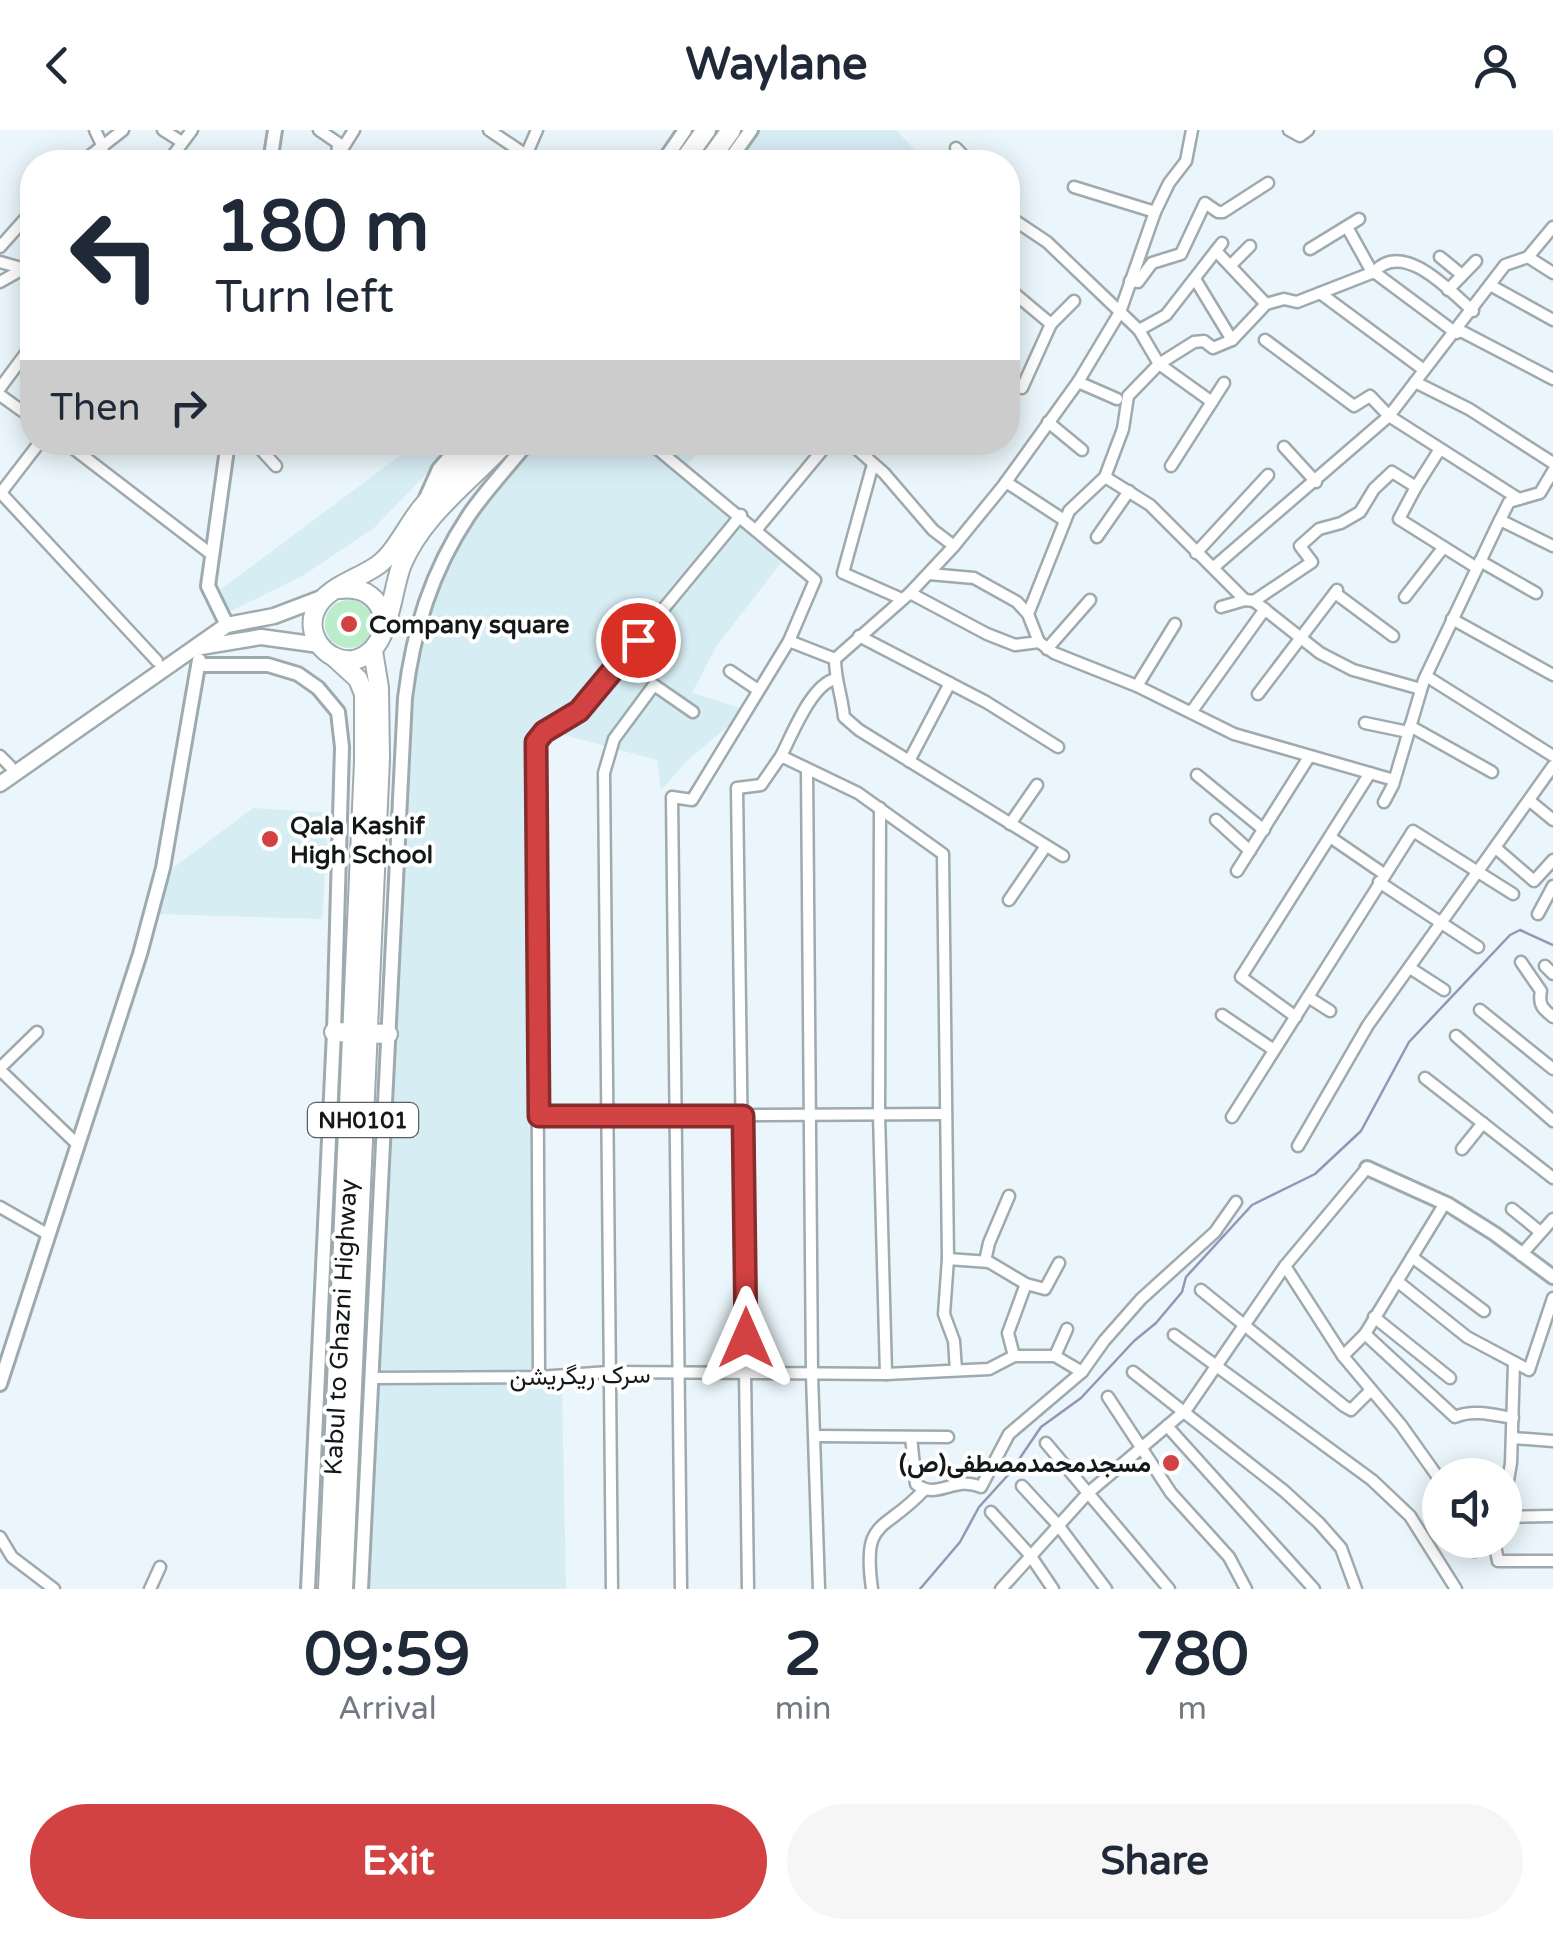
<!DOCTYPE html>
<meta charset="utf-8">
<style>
:root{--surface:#fff;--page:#f6f6f7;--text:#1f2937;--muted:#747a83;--accent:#d24242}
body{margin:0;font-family:"Varela Round",Vazirmatn,sans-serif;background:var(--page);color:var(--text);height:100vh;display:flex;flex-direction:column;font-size:38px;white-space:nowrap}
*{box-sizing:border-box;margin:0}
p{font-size:32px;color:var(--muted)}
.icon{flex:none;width:55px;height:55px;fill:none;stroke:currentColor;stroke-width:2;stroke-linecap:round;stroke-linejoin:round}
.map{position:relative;height:1459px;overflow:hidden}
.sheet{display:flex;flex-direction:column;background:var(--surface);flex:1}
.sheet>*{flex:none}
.top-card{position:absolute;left:20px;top:20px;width:1000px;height:305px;border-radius:40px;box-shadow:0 5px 25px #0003;background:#fff;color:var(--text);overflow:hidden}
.buttons{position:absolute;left:1422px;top:1328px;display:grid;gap:20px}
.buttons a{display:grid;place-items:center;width:100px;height:100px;border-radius:50%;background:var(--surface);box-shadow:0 5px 25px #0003;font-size:50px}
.pin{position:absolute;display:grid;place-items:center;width:85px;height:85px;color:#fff;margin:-42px;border:5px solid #fff;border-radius:50%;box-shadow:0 2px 10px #0007}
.me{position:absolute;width:110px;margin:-55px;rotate:0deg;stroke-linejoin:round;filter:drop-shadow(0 0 8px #0008)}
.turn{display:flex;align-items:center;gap:35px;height:210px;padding:0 30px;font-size:45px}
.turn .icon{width:130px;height:130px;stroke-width:2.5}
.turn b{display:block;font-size:70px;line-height:85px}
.then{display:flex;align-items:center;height:95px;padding:0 30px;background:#0003;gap:20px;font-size:38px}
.eta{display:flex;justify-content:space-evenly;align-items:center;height:170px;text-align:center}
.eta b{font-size:60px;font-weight:800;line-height:70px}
.cta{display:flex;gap:20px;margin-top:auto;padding:20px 30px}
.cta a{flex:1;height:115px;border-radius:60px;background:var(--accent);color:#fff;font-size:40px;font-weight:800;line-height:115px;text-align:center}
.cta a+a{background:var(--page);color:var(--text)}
header{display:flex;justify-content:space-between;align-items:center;height:130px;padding:0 30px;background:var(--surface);font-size:45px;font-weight:800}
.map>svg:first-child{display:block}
</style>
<header><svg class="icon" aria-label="back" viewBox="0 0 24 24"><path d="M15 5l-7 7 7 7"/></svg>Waylane<svg class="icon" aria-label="person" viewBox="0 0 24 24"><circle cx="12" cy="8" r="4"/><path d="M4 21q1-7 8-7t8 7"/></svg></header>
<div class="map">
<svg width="1553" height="1459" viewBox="0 0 1553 1459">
<rect width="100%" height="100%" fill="#eaf6fb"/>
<g fill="#d7edf4">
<polygon points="758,0 896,0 927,32 738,32"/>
<polygon points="417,313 456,313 374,398 304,445 229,482 220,460"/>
<polygon points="536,313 705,313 684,339 783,430 716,517 692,563 747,580 688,630 661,660 657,630 538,598 546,1249 562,1261 566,1459 363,1459 411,564 443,421"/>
<polygon points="253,678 329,683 322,789 158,784 173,738"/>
</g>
<circle fill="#bcedcb" cx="349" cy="494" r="24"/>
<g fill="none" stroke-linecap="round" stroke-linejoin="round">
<polyline stroke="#9595b5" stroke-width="2.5" points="920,1459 960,1412 979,1377 1009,1344 1041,1297 1081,1268 1134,1211 1156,1193 1182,1162 1186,1147 1252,1075 1315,1044 1361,1001 1409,912 1510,805 1520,800 1553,815"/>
<defs>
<g id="minor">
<polyline points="95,0 103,17"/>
<polyline points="163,0 182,12"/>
<polyline points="319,0 338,13 337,32"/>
<polyline points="489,0 526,25"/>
<polyline points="1289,0 1300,6 1308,0"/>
<polyline points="956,18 969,32"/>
<polyline points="339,24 354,0"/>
<polyline points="474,29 479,32"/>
<polyline points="82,32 123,0"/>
<polyline points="168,32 192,0"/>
<polyline points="523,32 537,0"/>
<polyline points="1074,57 1155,82"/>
<polyline points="1008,86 1047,112 1139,200 1159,234 1212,272"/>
<polyline points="1347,97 1372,142"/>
<polyline points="0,117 32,81"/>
<polyline points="1310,119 1359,89"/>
<polyline points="1216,121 1266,174"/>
<polyline points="1440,127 1462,145"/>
<polyline points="1528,127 1553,143"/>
<polyline points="0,132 32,141"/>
<polyline points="1232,134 1250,116"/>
<polyline points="1374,142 1456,203 1461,201 1553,249"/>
<polyline points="1195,149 1232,210"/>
<polyline points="1130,151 1138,152 1152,133 1181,124 1205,73 1218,82 1223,82 1268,53"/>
<polyline points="0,152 25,138"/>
<polyline points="1490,155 1553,190"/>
<polyline points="1008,158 1051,194"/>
<polyline points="1448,160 1476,131"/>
<polyline points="1320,163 1424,240"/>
<polyline points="1139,200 1166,185 1222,113"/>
<polyline points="1265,210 1354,276 1370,266 1389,286 1519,369"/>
<polyline points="1078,252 1117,269"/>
<polyline points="1415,252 1469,279 1553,333"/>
<polyline points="0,258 32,215"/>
<polyline points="1022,258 1051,194 1074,171"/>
<polyline points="0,265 32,288"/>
<polyline points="1048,292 1082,320"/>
<polyline points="65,312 211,424"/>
<polyline points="254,312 276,336"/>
<polyline points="649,312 815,450 789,511 692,670 672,667 681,1459"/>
<polyline points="849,312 884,343 933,400 954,416"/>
<polyline points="1284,317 1316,352"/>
<polyline points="873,334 843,443 902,469"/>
<polyline points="1171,336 1224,253"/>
<polyline points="1105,347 1150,375 1245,470"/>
<polyline points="1006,352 1064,390"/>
<polyline points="1416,357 1399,389 1477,438"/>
<polyline points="1,363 157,531"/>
<polyline points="0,364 40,312"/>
<polyline points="1500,390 1553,416"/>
<polyline points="757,399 829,312"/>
<polyline points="1097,407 1129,361"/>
<polyline points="1196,423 1268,345"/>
<polyline points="1480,431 1536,463"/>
<polyline points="1214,437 1389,286 1505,135 1528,127 1553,97"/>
<polyline points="929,444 974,448 1017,472 1028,484"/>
<polyline points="910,463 987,504 1015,515 1039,512 1054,523 1137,556 1234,604 1394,650"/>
<polyline points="1335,463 1393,506"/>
<polyline points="1405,467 1443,418"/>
<polyline points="1254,471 1320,523 1353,540 1421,559"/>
<polyline points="1221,477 1245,470 1254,471 1312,432 1300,416 1319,399 1341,393 1360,382 1374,359 1392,342 1416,357 1440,319"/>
<polyline points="1452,489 1553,545"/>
<polyline points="859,506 986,572 1058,617"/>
<polyline points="789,511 835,529 910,463 954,416 1003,356 1078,252 1120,182 1155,82 1169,53 1186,31 1192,0"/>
<path d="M1039 512 1028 484 1069 381 1105 347 1123 299 1128 266 1159 234 1194 212 1204 211 1213 218 1232 210 1266 174 1284 169 1297 172 1374 142C1403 109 1450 161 1473 181"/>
<polyline points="1047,519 1090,470"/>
<path d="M835 529C835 550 842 566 844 587L859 600 1063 726"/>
<polyline points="730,541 758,560"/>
<polyline points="1426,546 1553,626"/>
<polyline points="1137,556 1175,494"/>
<polyline points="1258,564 1337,460"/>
<polyline points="1192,581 1265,479"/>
<polyline points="1365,593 1408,602"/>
<polyline points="1410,596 1492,642"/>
<polyline points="0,626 10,636"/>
<path d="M781 626C792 605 811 555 835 549"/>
<polyline points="909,631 950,553"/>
<polyline points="807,640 812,1245 819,1459"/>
<polyline points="1197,645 1264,700"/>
<polyline points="1530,671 1553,690"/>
<polyline points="1384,672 1393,655 1424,550 1497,396 1509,372 1540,363 1553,341"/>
<polyline points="880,678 879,984 886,1244"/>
<polyline points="1216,690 1250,721"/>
<polyline points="1010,694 1037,655"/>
<polyline points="1330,707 1384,744"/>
<polyline points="1497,719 1534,751 1553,730"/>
<polyline points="1237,741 1309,627"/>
<polyline points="1379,752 1478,817"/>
<polyline points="1009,770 1046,716"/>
<polyline points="1538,784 1553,756"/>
<path d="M1521 832 1541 861C1538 875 1543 879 1553 887"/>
<polyline points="1545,836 1553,844"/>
<polyline points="1410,838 1444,860"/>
<polyline points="1308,867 1330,881"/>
<polyline points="1480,880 1553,939"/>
<polyline points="1222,885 1274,920"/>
<polyline points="1296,887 1241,847 1370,643"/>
<polyline points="1456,906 1553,991"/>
<polyline points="0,938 37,902"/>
<polyline points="0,940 78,1015"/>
<polyline points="1425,948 1553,1048"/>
<polyline points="539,986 946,984"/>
<polyline points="1232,987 1413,701 1513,764"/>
<polyline points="1298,1016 1368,895 1553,636"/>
<polyline points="1462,1019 1483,993"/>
<polyline points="0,1077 49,1105"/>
<polyline points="1512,1079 1539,1101"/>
<polyline points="1521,1125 1553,1089"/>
<polyline points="1412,1127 1484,1181"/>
<polyline points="948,1129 989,1132 1026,1154 1045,1159 1059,1133"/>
<polyline points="985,1131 989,1113 1009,1066"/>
<polyline points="1285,1136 1343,1226 1401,1295 1440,1350"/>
<polyline points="1397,1151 1467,1207 1529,1240 1553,1168"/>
<polyline points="1201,1160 1344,1276 1351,1280 1371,1260"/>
<polyline points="1374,1187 1450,1248"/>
<path d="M1365 1204 1455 1287C1473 1279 1494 1285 1513 1288"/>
<polyline points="1174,1205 1372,1350 1410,1386 1456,1459"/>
<polyline points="1014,1226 1008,1203 1026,1154"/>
<polyline points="1055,1226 1067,1199"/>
<polyline points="1343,1226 1365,1204 1445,1073"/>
<polyline points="1133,1242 1284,1361 1319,1393 1341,1418 1356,1459"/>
<polyline points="539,1247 536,613 544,603 579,581 741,385"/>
<polyline points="371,1248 539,1247 608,1242 886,1244 989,1239 1014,1226 1055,1226 1082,1242"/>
<polyline points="1108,1267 1171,1363 1229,1427 1246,1459"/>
<polyline points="1167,1296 1314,1459"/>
<polyline points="815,1306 948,1307"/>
<path d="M911 1307 916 1354C937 1371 954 1345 981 1357L1009 1304 1082 1242 1104 1211 1141 1169 1215 1102 1236 1072"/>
<polyline points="1513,1308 1553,1311"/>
<polyline points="1046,1313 1169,1459"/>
<polyline points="1022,1356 1058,1395 1106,1459"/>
<polyline points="1505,1368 1511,1333 1514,1233"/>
<polyline points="991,1382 1030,1425 1053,1459"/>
<polyline points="1505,1387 1553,1386"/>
<polyline points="0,1407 12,1427 54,1459"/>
<polyline points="1468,1410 1474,1421 1493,1411"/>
<polyline points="1494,1410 1498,1431 1553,1431"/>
<polyline points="150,1459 160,1437"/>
<polyline points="612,1459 604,643 614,609 654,555 693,582"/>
<polyline points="748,1459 737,658 761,655 781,626 858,663 943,724 948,1129 944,1184 954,1211 956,1240"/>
<path d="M872 1459C862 1387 883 1404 924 1360"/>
<polyline points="1001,1459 1088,1363 1186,1280 1285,1136 1367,1038"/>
</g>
<g id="tertiary">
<polyline points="270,32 275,0"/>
<polyline points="663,32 685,0"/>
<polyline points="728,32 751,0"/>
<polyline points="426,368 439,339 463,312"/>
<polyline points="227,495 208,456 228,312"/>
<polyline points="200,535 268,535 298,544 318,558 338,582 342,617 334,902 308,1459"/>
<polyline points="1367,1038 1449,1075 1495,1104 1553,1147"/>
<polyline points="0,1254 140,824 163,738 199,530"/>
<path d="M361 1459 405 568C413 501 431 442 469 385 486 360 508 337 528 312"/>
</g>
<g id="secondary">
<polyline points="201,517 261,507 319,515"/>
<polyline points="0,654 227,495 274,486 324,467"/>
</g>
<g id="trunk">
<polyline points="683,32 706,0"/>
<polyline points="708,32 731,0"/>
<path d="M481 312C462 333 442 353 424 375 408 393 397 421 378 435 359 449 326 457 316 479 304 503 325 533 353 530 391 524 390 463 402 434 424 383 470 352 506 312"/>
<path d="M340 459C365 456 381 469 385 493"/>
<polyline points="334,902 388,904"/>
<polyline points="328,1459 364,632 364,564 358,549 334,527"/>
<polyline points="343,1459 380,629 379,558 373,521"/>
</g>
</defs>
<use href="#minor" stroke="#9eaaae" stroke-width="15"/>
<use href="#tertiary" stroke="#9eaaae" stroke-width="18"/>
<use href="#secondary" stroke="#9eaaae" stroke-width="19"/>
<use href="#trunk" stroke="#9eaaae" stroke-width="22"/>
<use href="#minor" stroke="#fff" stroke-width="10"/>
<use href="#tertiary" stroke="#fff" stroke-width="12"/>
<use href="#secondary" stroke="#fff" stroke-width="14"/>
<use href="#trunk" stroke="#fff" stroke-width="18"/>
</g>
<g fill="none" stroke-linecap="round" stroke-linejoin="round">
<defs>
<polyline id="route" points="638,510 579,581 544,602 536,612 539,986 743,986 746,1208"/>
</defs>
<use href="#route" stroke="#882b2b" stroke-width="25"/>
<use href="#route" stroke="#d24242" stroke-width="18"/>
</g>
<g fill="#d24242" stroke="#fff" stroke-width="4">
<circle cx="349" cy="494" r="10"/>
<circle cx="270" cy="709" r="10"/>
<circle cx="1171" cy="1333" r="10"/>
</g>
<g text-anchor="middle" stroke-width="8" stroke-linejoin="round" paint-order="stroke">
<rect fill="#fff" stroke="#5a5d5e" stroke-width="2.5" x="308" y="973" width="110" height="34" rx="8"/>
<g font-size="22" font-weight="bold" fill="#141819">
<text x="363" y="998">NH0101</text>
</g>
<g font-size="25" font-weight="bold" fill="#141819" stroke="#fff" text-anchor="start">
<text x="369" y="503">Company square</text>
<text x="290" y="704">Qala Kashif<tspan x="290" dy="29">High School</tspan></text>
<text x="1151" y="1342" text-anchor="end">مسجدمحمدمصطفی(ص)</text>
</g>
<g font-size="25" fill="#141819" stroke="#fff">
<text transform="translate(340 1197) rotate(-87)" y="9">Kabul to Ghazni Highway</text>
<text transform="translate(580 1245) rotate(-1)" y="9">سرک ریگریشن</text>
</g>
</g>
</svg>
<div class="buttons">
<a><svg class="icon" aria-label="sound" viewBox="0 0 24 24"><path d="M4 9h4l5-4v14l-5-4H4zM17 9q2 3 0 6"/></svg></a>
</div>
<div class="pin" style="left:638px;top:510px;background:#d93025"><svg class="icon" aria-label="arrive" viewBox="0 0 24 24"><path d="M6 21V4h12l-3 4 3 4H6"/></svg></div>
<svg class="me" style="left:746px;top:1208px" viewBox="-20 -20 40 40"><path d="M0-17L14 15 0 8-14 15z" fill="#d24242" stroke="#fff" stroke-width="4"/></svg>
<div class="top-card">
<div class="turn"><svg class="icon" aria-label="left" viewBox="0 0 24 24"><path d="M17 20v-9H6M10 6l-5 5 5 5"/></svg><div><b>180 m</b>Turn left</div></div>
<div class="then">Then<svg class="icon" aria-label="right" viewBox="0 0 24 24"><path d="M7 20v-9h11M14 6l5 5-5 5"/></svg></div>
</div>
</div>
<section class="sheet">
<div class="eta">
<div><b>09:59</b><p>Arrival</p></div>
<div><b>2</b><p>min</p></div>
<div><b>780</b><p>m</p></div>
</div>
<div class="cta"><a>Exit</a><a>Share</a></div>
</section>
